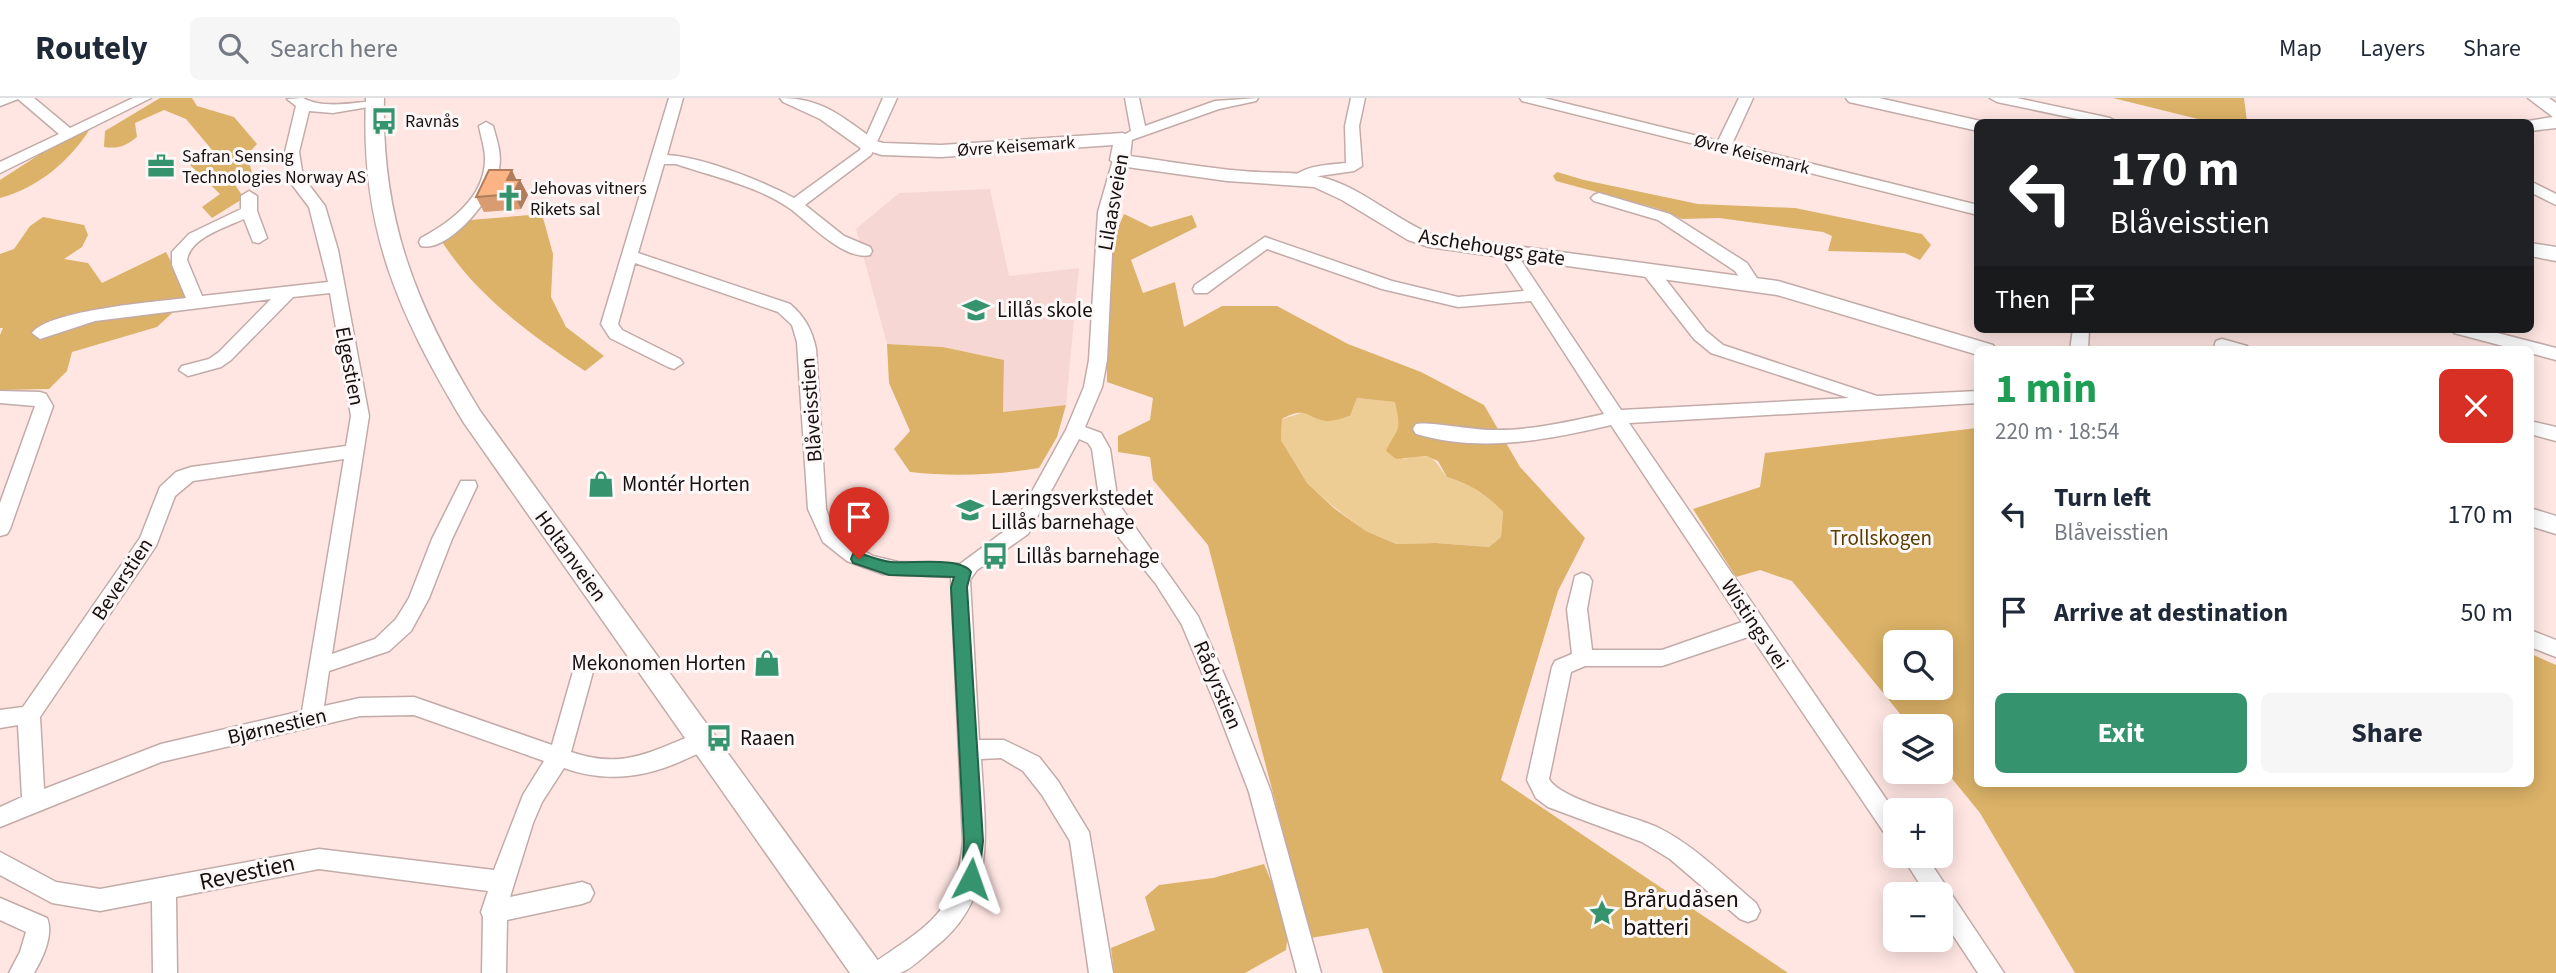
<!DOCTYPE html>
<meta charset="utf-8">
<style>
:root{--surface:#fff;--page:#f6f6f7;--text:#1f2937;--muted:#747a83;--line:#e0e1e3;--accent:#35946d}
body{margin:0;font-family:"Source Sans 3",sans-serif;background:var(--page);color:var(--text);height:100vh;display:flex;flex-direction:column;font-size:26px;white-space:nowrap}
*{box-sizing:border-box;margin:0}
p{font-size:23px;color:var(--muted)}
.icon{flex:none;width:38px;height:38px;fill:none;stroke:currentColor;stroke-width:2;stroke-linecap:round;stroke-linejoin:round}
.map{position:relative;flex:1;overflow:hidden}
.panel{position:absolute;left:1974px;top:248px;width:560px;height:441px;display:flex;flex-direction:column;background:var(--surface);border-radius:10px;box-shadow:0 4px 18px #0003}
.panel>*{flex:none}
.top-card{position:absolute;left:1974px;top:21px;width:560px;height:214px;border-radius:10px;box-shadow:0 4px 18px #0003;background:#202124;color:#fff;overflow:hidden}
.controls{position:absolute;left:1883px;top:532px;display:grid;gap:14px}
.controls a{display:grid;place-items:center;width:70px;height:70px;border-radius:10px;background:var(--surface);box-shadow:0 4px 18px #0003;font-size:35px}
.pin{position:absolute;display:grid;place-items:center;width:60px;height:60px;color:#fff;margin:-72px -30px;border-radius:50% 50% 50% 0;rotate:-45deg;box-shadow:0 0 7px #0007}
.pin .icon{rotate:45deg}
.me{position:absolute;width:77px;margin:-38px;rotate:4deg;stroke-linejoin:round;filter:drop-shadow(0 0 5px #0008)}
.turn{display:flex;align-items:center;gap:24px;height:147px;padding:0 21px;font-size:32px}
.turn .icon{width:91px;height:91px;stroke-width:2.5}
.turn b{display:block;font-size:49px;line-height:60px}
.then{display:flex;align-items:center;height:66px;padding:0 21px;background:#0003;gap:14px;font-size:26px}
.round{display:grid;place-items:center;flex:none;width:74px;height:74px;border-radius:10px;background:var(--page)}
.headline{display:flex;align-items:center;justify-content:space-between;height:119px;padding:0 21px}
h1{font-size:42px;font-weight:700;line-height:52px;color:#1e9e55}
.primary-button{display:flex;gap:14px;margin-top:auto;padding:14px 21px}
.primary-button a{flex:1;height:80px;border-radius:10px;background:var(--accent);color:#fff;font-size:28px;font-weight:700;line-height:80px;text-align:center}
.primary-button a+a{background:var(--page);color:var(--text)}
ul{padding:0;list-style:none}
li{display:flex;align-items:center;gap:21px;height:98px;padding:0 21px}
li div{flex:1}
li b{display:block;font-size:26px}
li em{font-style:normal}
header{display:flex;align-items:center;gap:42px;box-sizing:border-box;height:98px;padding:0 35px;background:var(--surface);border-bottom:2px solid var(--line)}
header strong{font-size:33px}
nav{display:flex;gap:38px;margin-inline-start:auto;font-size:24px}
.search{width:490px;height:63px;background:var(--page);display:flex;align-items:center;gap:18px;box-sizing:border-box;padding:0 24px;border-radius:10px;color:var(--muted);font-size:26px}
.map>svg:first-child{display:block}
</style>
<header>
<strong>Routely</strong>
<div class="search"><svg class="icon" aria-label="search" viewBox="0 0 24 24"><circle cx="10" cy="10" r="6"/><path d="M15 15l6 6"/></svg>Search here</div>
<nav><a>Map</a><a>Layers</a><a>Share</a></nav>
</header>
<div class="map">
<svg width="2556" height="875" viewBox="0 0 2556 875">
<rect width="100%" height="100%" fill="#ffe6e3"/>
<polygon fill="#f7d7d3" points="990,91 1009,178 1079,170 1066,307 1003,314 1004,262 943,249 887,246 856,131 899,95"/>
<path fill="#eecd95" d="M1357 300 1396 304C1399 321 1403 332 1390 345L1404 361C1433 355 1431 358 1447 379 1470 386 1486 396 1503 414L1501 439 1489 449 1436 445 1396 446 1366 433 1335 410 1307 385 1281 342 1282 321 1304 314C1325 321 1328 325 1350 318Z"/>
<g fill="#dbb267" fill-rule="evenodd">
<path d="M160 0H192L197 8 234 19 257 46 247 57 252 75 235 87 244 100 212 120 202 109 220 96 190 67 213 53 186 21 164 12 135 25 137 39C126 48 118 51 104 49L105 33Z"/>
<polygon points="2113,0 2244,0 2247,24 2210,24"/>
<path d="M90 31C69 64 37 90 0 100V82L48 51Z"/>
<polygon points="1557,74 1584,82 1698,106 1795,110 1922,136 1931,147 1920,162 1905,155 1828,153 1832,138 1823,134 1719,120 1682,121 1659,111 1556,83 1553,78"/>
<path d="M542 116 553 156 551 199 566 229 604 258 585 273C530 236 479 200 442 144L470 122Z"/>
<path d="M1124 116 1151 129 1192 117 1197 129 1131 162 1143 195 1175 184 1184 229 1222 208H1277L1348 246 1421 274 1484 307 1520 369 1585 440 1558 493 1501 682 1788 875H1383L1368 830 1311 840 1208 447 1153 382 1150 359 1118 354V338L1150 322 1153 300 1107 284V209L1111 146ZM1357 300 1395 304C1402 335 1398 328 1386 353L1396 361 1426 358 1438 363 1447 379C1470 386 1486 396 1503 414L1501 439 1489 449 1436 445 1396 446 1366 433 1335 411 1307 385 1281 342 1282 321C1308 307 1306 321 1327 323 1335 323 1343 320 1350 318Z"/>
<polygon points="43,119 84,127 88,137 82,149 64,161 88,165 102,185 166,154 181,183 185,203 157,229 72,254 67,273 49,291 0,292 0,237 3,230 0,230 0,156 14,151 30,128"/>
<path d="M887 246 943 249 1004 262 1003 314 1066 307 1057 339 1039 370C995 377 954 379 910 374L894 351 910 333 889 285Z"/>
<path d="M1977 330 1978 686H2530L2531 556 2556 567V875H2075L1980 715 1941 667V628H1910L1792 483 1760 472 1736 479 1693 411 1760 389 1765 355ZM1895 544H1941V590H1895Z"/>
<polygon points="1264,766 1289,826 1286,852 1245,875 1114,875 1111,850 1155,832 1145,799 1159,787 1213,780"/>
</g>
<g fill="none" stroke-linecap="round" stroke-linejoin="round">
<defs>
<g id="minor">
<polygon points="0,0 34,0 70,30 133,0 151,0 0,75 0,64 59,36 18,1 0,8"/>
<path d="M303 0C328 14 370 0 382 4L380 7 333 15 309 13 299 54 303 79 325 108 338 152 369 318 332 556 375 541 396 521 409 500 432 441 461 383H475L477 388 452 441 429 500 411 533 389 553 329 573 324 608 360 600 414 599 552 647 574 570 577 564 584 561 591 564 594 570 571 654C627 673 653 651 702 634L710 636 713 643C708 653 696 656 686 661 646 680 606 685 564 670L542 704 533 725 510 799 582 784 590 787 594 795 590 803 582 806 507 822 506 875H482L483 819 481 814 488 793 319 771 176 799 177 875H153L152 803 100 813 52 805 0 777V754L56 784 100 791 319 751 494 772 523 697 544 663 414 617 360 618 161 664 0 729V709L22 699 18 627 0 630V612L23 609 140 440 160 389 176 374 191 369 346 348 351 318 330 195 293 199 231 262 221 269 188 278 179 272 182 268 209 261 219 254 271 201 95 223 40 241 32 235C49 212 155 204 186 200L172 167V154L189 136 241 111V98L249 93 257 98V113L267 140 259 145 253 144 244 121C226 129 190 140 187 162L202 198 328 184 309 109 287 80 285 54 296 8 287 1ZM344 361 302 613 161 646 44 691 40 619 156 448 175 398 193 383Z"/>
<path d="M669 0H683L667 57C703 59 762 83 794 100L860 52 883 0H897L871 57 805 107 844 138 870 149 872 153 870 157C845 163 810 126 792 112 759 88 714 79 676 66H664L638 155 790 206C805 219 812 232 816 251L826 411 831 425 848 444 873 458 898 464 960 466 1014 426 1066 332 1084 289 1089 262 1098 114 1113 62 1120 58 1125 59 1127 62 1114 114 1107 262 1102 289 1085 329 1101 335 1110 351 1118 405 1198 518 1238 608 1271 694 1321 875H1297L1249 694 1216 608 1182 527 1156 486 1120 441 1100 406 1092 351 1088 345 1079 341 1028 436 977 472 970 482 979 642H1004L1039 659 1058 683 1089 734 1113 875H1089L1070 743 1042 697 1023 673 1001 660 981 661C985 732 998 800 935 849 925 857 912 871 900 875 892 875 877 875 868 875L871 867C928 827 956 817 963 743L951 479 883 476 847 463 823 444 808 411 797 244 792 227 778 214 635 165 618 226 622 232 680 261 683 265 674 271 668 269 610 240 601 226Z"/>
<polygon points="1125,0 1139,0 1145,28 1215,3 1258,0 1256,3 1219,11 1123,45 1116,41 1131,33"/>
<path d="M1351 0H1365L1359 28 1362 68 1354 73 1312 79 1299 86 1294 84 1291 81C1304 67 1328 67 1346 65L1345 28Z"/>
<polygon points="1520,0 1544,0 1718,43 1739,0 1753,0 1732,46 1978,107 1978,117 1522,3"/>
<polygon points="1990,0 2017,0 2110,20 2117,24 2092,24 1997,4"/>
<path d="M486 24 493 28C497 43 502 56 499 71 496 97 449 155 421 148L419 144 421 140C451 124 485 99 485 61 485 50 481 39 479 28Z"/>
<polygon points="2530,83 2556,96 2556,107 2530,94"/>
<polygon points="1599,95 1670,116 1747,165 1760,185 1752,190 1746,189 1735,173 1658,122 1594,103 1591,100 1594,97"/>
<path d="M1265 139 1392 183 1458 199 1524 193 1498 153 1506 148 1512 149 1621 312 1849 300 1711 255 1694 241 1644 177 1642 173 1644 169H1656L1706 233 1723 247 1877 298 1978 293V305L1629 325 1895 714V742L1887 739 1751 538 1662 568H1585L1571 574 1549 681C1561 702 1633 718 1657 729 1694 747 1725 779 1756 805L1760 813 1756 821 1748 824 1740 821 1670 761 1642 744 1548 709 1536 700 1527 682 1552 569 1555 563 1572 556 1567 511 1575 478 1582 475 1589 478 1592 483 1587 511 1592 552H1662L1742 524 1611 327C1547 342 1481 355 1416 336L1413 331 1416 326C1426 323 1474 332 1491 332 1529 333 1567 324 1604 316L1531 203 1458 209 1382 191 1267 151 1207 195H1195L1193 191 1195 187Z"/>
<polygon points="2073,231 2089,231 2088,252 2070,252"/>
<polygon points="2452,231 2482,231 2556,250 2556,262 2530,255 2530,252 2518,252 2454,235"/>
<polygon points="2222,241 2247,248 2250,252 2213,252 2216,243"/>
<polygon points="0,293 40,294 46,296 53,308 10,431 7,436 0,438 0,405 35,308 0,305"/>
<polygon points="2530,323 2556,329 2556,343 2530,336"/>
<polygon points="2530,532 2556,542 2556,559 2530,549"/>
<polygon points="1902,758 1926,758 2004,875 1978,875 1941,819 1941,796 1926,796"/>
<path d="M0 800 47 820C54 836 43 860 34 875H9L20 854 26 834 0 822Z"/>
</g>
<g id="major">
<path d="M366 0H384C381 123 417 210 480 313L879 864 883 875H850L464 325C398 215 360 131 366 0Z"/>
<path d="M780 0C823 0 842 19 876 43L883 45 941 47 1123 35 1132 41 1130 58C1167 63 1205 70 1243 73 1271 76 1300 72 1328 81 1366 93 1396 122 1433 137L1778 183 1993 247 1996 252H1978V257L1777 197 1429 149 1408 142 1342 102 1314 89 1227 83 1120 68 1110 62 1113 47 941 59 882 57 862 51 820 21 783 4Z"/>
<polygon points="1846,0 1879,0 1985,24 1978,24 1978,33 1849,4"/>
<polygon points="2528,0 2549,0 2556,5 2556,30 2530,33 2530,24 2522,24 2553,19"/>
<polygon points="2530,145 2556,149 2556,163 2530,158"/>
<polygon points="2530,410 2556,418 2556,436 2530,428"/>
</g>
</defs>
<use href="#minor" stroke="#c2aba8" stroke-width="3"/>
<use href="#major" stroke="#c2aba8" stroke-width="3"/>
<use href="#minor" fill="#fff" fill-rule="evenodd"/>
<use href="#major" fill="#fff" fill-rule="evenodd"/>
</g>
<polygon fill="#d99b72" points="517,82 520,82 528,97 521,111 484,114 476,99"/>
<polygon fill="#b07e5d" points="512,72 518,85 520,82 528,97 521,111 507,82"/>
<polygon fill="#fcb485" stroke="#b07e5d" stroke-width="2" points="489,72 512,72 507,82 520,82 513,96 476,99"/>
<path fill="#35946d" stroke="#226047" stroke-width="2" d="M859 455C869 458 880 463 891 464 909 466 961 458 971 474L967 489 983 743 978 787 971 790 964 787 962 781 964 743 951 489 954 479 889 477 853 465 851 461 853 456Z"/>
<defs>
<symbol id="bus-bare" viewBox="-9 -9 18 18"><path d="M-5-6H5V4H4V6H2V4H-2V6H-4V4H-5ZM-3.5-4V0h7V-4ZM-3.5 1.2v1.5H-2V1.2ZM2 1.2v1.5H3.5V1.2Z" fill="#35946d" stroke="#fdf8f8" stroke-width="2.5" paint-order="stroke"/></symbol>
<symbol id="office-bare" viewBox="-9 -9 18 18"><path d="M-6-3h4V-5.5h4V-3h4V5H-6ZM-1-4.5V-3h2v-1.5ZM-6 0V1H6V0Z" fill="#35946d" stroke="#fdf8f8" stroke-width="2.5" paint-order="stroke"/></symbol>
<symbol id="church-bare" viewBox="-9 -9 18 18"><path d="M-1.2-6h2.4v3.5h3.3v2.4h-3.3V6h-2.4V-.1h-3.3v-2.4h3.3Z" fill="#35946d" stroke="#fdf8f8" stroke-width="2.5" paint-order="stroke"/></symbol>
<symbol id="school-bare" viewBox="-9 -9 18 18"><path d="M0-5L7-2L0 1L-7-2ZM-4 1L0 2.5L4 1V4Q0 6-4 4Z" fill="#35946d" stroke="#fdf8f8" stroke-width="2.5" paint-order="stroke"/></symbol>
<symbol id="shop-bare" viewBox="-9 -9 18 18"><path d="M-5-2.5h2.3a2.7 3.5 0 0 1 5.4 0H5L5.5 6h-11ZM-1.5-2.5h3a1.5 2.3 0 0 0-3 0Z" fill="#35946d" stroke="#fdf8f8" stroke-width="2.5" paint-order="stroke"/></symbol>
<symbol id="sight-bare" viewBox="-9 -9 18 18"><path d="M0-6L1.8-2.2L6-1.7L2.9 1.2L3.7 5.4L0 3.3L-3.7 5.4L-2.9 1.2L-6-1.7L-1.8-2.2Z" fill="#35946d" stroke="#fdf8f8" stroke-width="2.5" paint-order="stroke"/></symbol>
</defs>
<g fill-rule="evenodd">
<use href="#bus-bare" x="365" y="4" width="38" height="38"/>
<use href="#office-bare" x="142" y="49" width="38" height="38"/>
<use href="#church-bare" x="490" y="81" width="38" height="38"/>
<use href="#school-bare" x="957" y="193" width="38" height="38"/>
<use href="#shop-bare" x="582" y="367" width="38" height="38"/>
<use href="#school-bare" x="951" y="393" width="38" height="38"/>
<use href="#bus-bare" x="976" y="439" width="38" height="38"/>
<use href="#shop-bare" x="748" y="546" width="38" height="38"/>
<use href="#bus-bare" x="700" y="621" width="38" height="38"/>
<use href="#sight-bare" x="1583" y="796" width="38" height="38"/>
</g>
<g text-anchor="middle" stroke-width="6" stroke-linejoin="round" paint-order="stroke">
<g font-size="18" fill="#18100f" stroke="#fdf8f8" text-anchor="start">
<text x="405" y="29">Ravnås</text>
<text x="182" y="64">Safran Sensing<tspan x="182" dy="21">Technologies Norway AS</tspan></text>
<text x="530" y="96">Jehovas vitners<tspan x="530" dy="21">Rikets sal</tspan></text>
</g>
<g font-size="18" fill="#18100f" stroke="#fdf8f8">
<text transform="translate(1016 48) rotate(-4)" y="6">Øvre Keisemark</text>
<text transform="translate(1752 56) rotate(14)" y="6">Øvre Keisemark</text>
</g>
<g font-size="21" fill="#18100f" stroke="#fdf8f8">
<text transform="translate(1113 104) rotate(-80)" y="7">Lilaasveien</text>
<text transform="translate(1492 149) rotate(9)" y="7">Aschehougs gate</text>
<text transform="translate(350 268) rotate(79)" y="7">Elgestien</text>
<text transform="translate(811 312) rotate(-94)" y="7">Blåveisstien</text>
<text transform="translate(571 458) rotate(54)" y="7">Holtanveien</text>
<text transform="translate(122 481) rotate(-57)" y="7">Beverstien</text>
<text transform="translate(1755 526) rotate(56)" y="7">Wistings vei</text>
<text transform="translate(1218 587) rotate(67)" y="7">Rådyrstien</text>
<text transform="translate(277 628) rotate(-13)" y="7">Bjørnestien</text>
</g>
<g font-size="21" fill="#18100f" stroke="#fdf8f8" text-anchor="start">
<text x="997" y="219">Lillås skole</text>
<text x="622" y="393">Montér Horten</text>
<text x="991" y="407">Læringsverkstedet<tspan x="991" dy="24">Lillås barnehage</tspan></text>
<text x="1016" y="465">Lillås barnehage</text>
<text x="746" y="572" text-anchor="end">Mekonomen Horten</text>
<text x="740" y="647">Raaen</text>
</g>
<g font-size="21" fill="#593e00" stroke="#fdf8f8">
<text x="1881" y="447">Trollskogen</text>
</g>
<g font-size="24" fill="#18100f" stroke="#fdf8f8">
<text transform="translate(247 774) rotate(-12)" y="8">Revestien</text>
</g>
<g font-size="24" fill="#18100f" stroke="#fdf8f8" text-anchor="start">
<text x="1623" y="809">Brårudåsen<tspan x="1623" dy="28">batteri</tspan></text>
</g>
</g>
</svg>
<div class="controls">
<a><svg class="icon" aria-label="search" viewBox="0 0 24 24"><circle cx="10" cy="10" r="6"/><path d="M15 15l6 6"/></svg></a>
<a><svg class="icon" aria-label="layers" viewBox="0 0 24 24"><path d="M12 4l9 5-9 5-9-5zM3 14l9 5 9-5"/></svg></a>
<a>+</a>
<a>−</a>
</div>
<div class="pin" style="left:859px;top:461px;background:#d93025"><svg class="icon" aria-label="arrive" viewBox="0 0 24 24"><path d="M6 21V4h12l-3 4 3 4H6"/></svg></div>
<svg class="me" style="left:971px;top:781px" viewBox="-20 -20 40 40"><path d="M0-17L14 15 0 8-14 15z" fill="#35946d" stroke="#fff" stroke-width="4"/></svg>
<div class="top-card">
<div class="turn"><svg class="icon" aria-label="left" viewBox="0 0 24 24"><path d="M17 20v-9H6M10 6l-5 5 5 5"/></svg><div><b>170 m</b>Blåveisstien</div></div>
<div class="then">Then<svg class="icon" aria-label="arrive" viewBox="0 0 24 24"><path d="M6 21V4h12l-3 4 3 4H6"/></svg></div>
</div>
<section class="panel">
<div class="headline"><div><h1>1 min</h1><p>220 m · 18:54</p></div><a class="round" style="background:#d93025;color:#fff"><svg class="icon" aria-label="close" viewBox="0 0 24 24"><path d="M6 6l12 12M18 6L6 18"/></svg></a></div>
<ul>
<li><svg class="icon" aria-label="left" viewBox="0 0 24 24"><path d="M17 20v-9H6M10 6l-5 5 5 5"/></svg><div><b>Turn left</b><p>Blåveisstien</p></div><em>170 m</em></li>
<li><svg class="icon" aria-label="arrive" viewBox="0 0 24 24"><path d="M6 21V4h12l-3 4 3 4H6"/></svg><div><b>Arrive at destination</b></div><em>50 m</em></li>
</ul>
<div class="primary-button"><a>Exit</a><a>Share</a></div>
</section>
</div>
